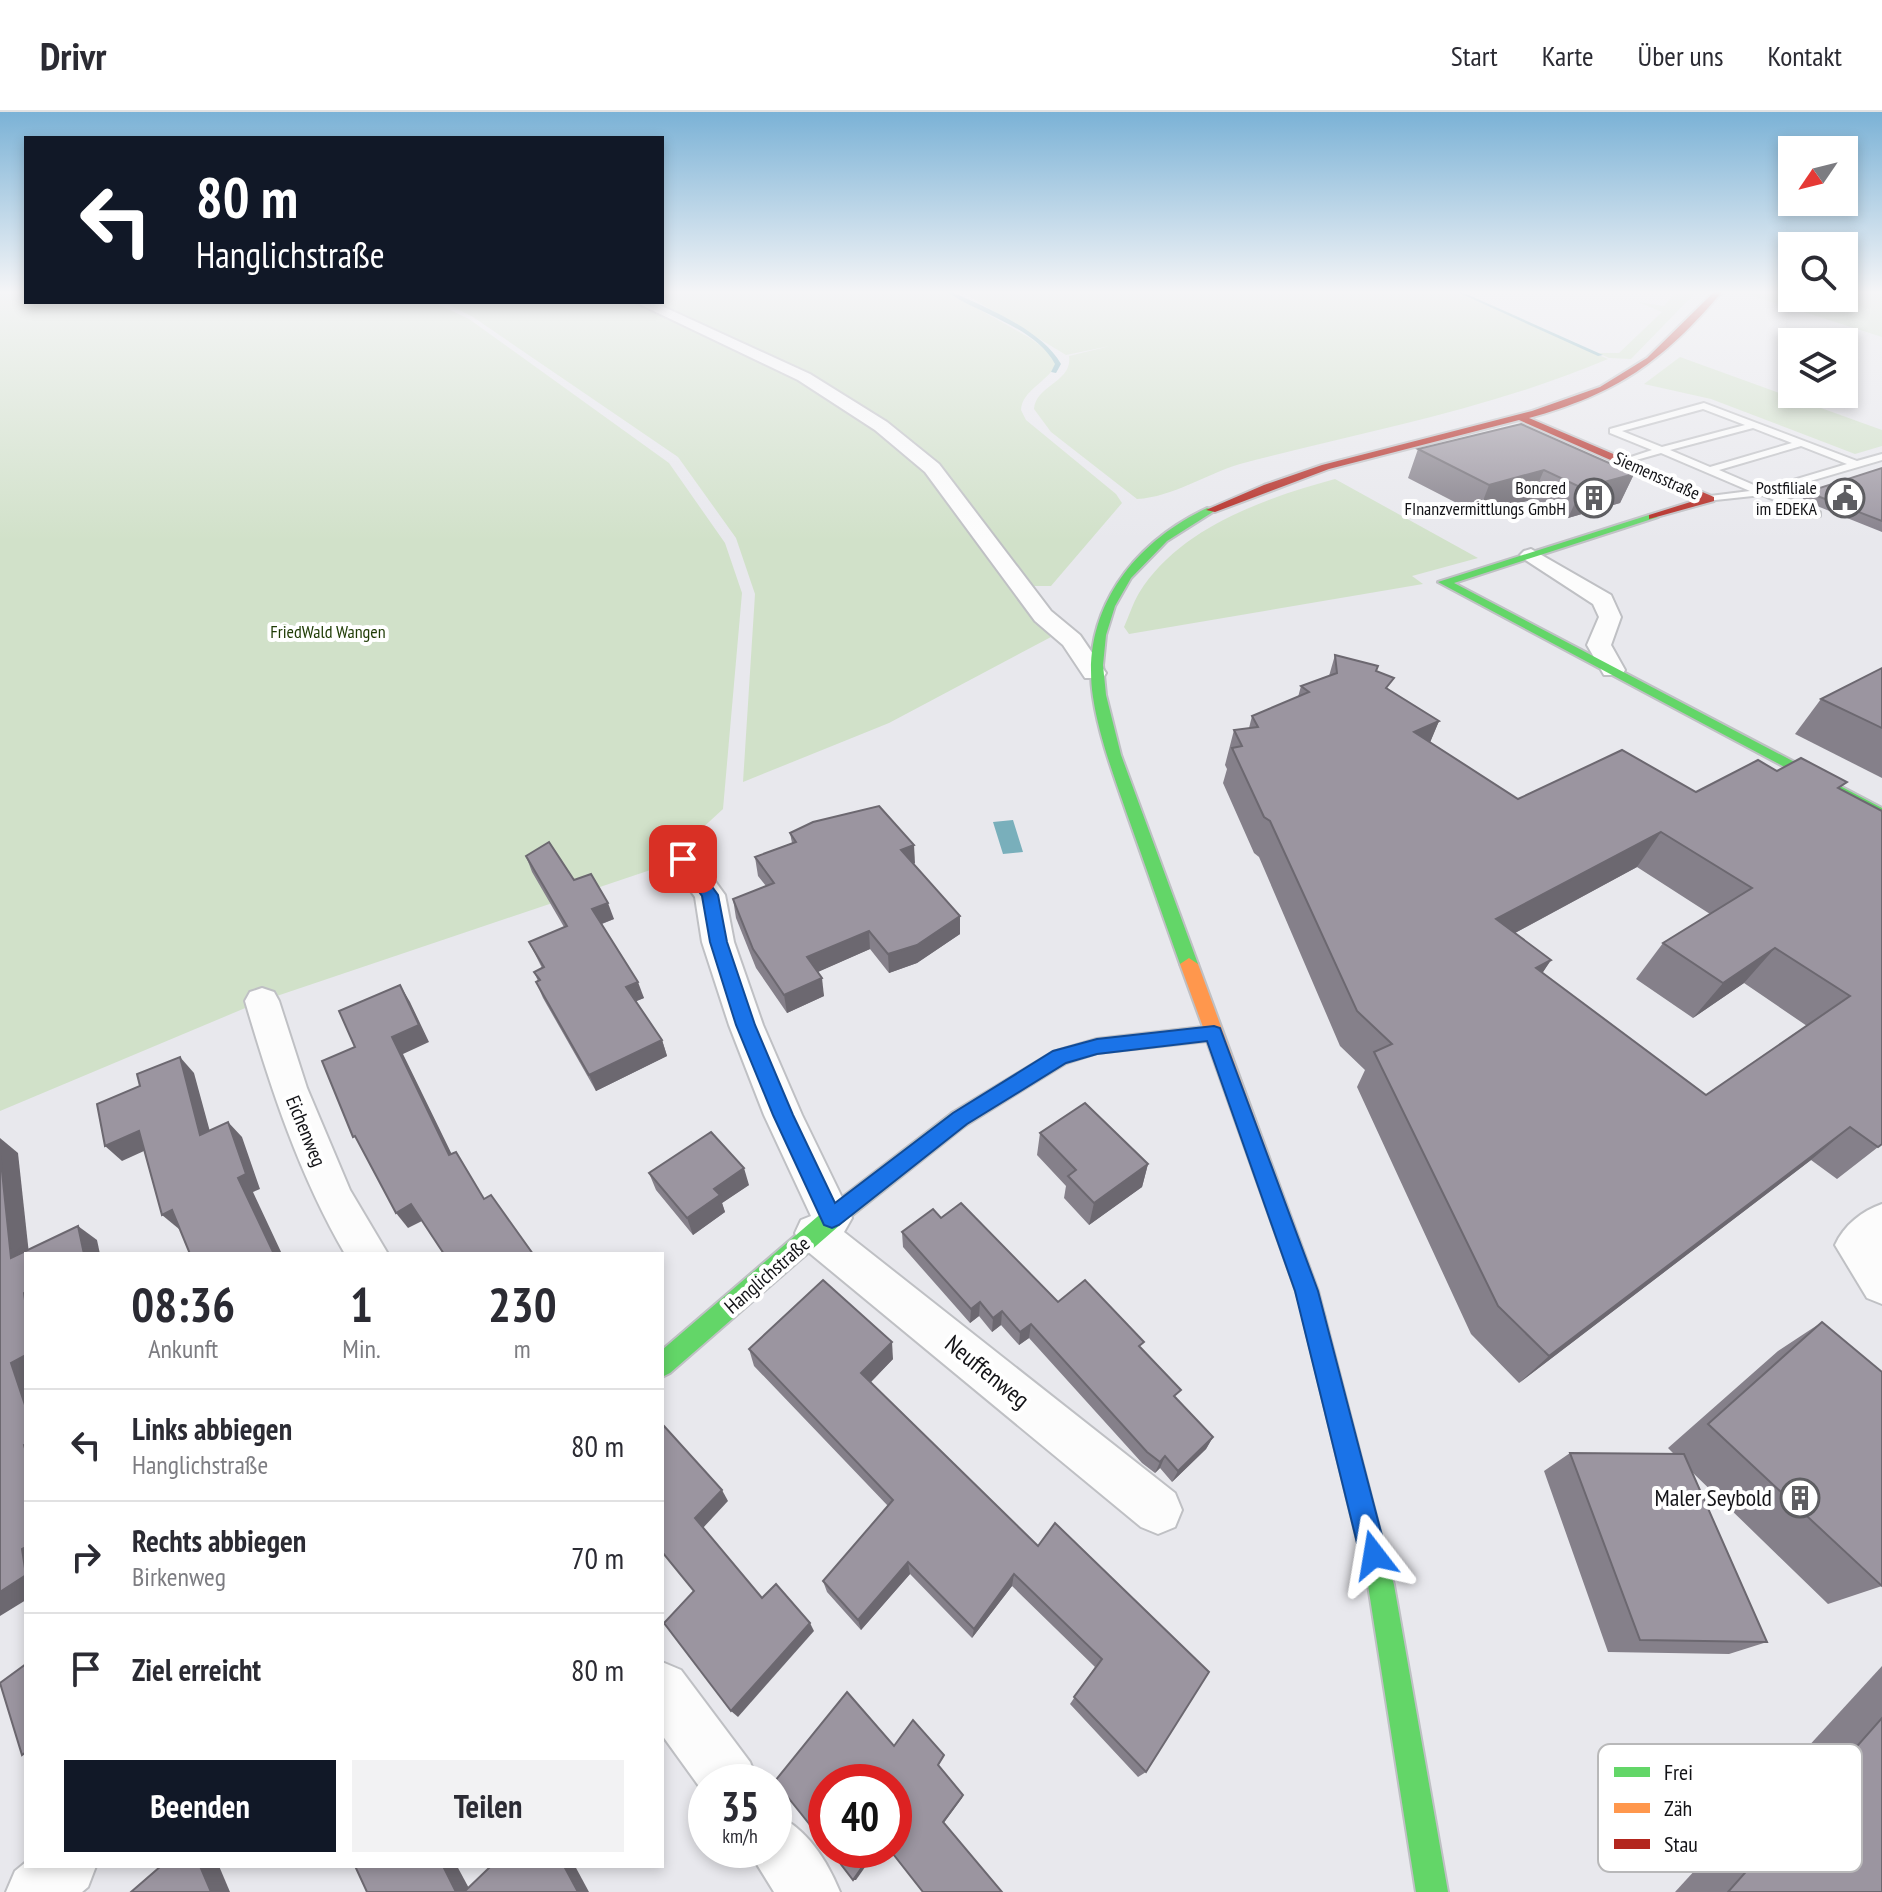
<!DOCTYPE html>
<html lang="de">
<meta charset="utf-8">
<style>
:root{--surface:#fff;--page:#f2f2f3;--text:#2b2b33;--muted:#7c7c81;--line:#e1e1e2;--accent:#111827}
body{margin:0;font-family:"PT Sans Narrow",sans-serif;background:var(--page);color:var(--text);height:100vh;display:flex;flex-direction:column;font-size:30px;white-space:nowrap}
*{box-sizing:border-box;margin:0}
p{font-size:26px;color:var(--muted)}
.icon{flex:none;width:44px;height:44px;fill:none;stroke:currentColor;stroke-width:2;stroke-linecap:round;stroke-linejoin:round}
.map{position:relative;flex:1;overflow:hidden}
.drawer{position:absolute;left:24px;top:1140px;width:640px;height:616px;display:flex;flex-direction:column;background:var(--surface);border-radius:0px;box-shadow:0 4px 12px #0003}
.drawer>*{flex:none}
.hud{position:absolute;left:24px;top:24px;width:640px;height:168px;border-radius:0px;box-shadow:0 4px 12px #0003;background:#111827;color:#fff;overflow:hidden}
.needle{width:52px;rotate:235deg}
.buttons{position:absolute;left:1778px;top:24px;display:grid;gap:16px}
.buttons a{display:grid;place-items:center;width:80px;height:80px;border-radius:0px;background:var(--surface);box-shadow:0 4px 12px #0003;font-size:40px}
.speed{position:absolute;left:688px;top:1652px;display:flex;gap:16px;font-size:40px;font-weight:700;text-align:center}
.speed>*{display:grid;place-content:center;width:104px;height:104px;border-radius:50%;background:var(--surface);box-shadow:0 4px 12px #0003;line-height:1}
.speed small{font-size:20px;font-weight:400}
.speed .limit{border:12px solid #d22;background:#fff;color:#111}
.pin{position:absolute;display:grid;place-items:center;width:68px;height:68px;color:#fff;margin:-34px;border-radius:16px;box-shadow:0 4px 12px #0006}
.me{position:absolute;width:88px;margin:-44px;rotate:346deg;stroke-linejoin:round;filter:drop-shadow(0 0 6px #0008)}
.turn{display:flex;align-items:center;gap:28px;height:168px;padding:0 40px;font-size:36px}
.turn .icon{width:104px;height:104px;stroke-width:2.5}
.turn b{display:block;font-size:56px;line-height:68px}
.eta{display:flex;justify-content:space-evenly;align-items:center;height:136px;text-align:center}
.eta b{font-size:48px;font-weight:700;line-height:56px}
.cta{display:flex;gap:16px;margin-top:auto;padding:16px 40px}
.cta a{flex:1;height:92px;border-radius:0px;background:var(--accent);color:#fff;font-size:32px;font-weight:700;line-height:92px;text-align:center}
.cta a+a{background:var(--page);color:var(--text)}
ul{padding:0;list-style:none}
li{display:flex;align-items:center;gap:24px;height:112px;padding:0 40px;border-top:2px solid var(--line)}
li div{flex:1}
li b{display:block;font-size:30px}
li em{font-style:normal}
header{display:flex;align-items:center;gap:48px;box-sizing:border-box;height:112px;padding:0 40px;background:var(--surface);border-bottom:2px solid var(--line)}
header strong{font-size:38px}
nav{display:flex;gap:44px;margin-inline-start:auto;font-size:28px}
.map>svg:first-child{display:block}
</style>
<header>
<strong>Drivr</strong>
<nav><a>Start</a><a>Karte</a><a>Über uns</a><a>Kontakt</a></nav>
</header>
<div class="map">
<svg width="1882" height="1780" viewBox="0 0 1882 1780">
<rect width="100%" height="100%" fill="#e8e8ed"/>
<g fill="#d1e1c9">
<polygon points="0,180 26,180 26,190 433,190 469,207 669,351 725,431 742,481 723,697 697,721 683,747 262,889 0,999"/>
<path d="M662 180H948L1030 226 1049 240 1056 252C1048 270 1022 278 1021 298L1026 308 1116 382 1122 391 1051 474H1034L933 349 885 310 834 277 648 190H662Z"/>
<path d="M962 180H1456L1608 247C1488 298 1365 319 1240 352 1206 362 1173 385 1137 387L1051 320 1034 297C1036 273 1073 270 1069 244L1110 234 1066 243Z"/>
<polygon points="1676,180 1696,180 1631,247 1609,246 1598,241 1619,241 1662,200 1638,190 1664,194"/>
<polygon points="1741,180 1792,180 1792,186 1844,186 1844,180 1882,180 1882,225"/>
<polygon points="443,190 634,190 822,279 895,332 921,357 953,391 1014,482 1051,525 889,611 743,670 755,482 736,426 678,345 473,205"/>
<polygon points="1680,245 1882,318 1882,334 1855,342 1711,287 1644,272"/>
<path d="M1335 367 1478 446 1412 464 1423 472 1129 522 1124 515C1129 504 1133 491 1139 481 1179 416 1265 386 1335 367Z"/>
</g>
<polygon fill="#79afbb" points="1013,708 1023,740 1003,742 993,710"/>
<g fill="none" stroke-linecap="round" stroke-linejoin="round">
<g fill="#79afbb" fill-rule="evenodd">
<path d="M947 180H952C987 196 1042 218 1061 252L1056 261 1051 260 1055 252C1035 215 979 202 947 180Z"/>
<polygon points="1457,180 1462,180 1603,243 1598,244"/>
</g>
<defs>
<path id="lane" d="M1704 291 1857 349 1882 342V348L1773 380 1820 400V404L1816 405 1762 383 1706 389V385L1710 384 1750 379 1661 341 1622 352V348L1652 338 1610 321V317ZM1703 297 1745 313 1662 335 1622 319ZM1753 316 1792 331 1710 355 1670 338ZM1801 334 1847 352 1763 377 1719 358Z"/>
<g id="street">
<polygon points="635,190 653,190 810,262 887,310 939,352 1051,499 1080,523 1106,561 1103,566 1085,566 1063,533 1035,509 925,360 875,318 798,268"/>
<polygon points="1531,437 1611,483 1621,505 1611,533 1625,558 1622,563 1604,563 1587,533 1599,505 1593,492 1524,447 1520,443 1524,439"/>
<polygon points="683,737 694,740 725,783 734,830 763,913 802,1003 852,1106 844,1120 1175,1381 1182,1398 1175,1415 1158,1422 1141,1415 801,1134 795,1121 801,1108 811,1104 764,1003 729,913 702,830 695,785 668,747 672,740"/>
<path d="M262 876 274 880 279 889 307 976 350 1078 388 1142H345C299 1063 271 977 245 889L250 880Z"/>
<path d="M1882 1092V1192L1867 1186 1835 1133C1844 1113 1862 1099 1882 1092Z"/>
<polygon points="662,1550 681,1558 750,1650 758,1670 706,1670 706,1684 662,1623"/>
<path d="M774 1702C806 1715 827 1748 840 1780H774L748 1738H774Z"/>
<polygon points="26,1750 26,1754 96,1754 88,1775 82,1780 6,1780 15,1759"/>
</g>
<g id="fast">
<path d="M1207 396 1216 398 1167 429 1131 466 1115 494 1106 523 1103 553 1106 583 1121 643 1198 852 1189 858 1180 852C1162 802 1145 752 1127 702 1114 664 1099 625 1093 585 1080 499 1133 431 1207 396Z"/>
<polygon points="1649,403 1658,405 1454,471 1882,696 1882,707 1438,470"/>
<polygon points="959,999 966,1001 969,1007 966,1013 840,1113 670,1261 662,1265 662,1238 824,1099 952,1001"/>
<polygon points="1314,1195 1322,1198 1325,1206 1394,1473 1448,1780 1416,1780 1368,1473 1303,1206 1306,1198"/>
</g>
<polygon id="slow" points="1189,846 1198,852 1318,1179 1325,1206 1322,1214 1314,1217 1306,1214 1296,1179 1207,929 1097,941 1066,951 966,1013 959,1015 952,1013 949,1007 952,1001 1053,940 1097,927 1203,915 1180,852"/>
<path id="jam" d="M1714 180H1722C1663 249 1617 282 1529 306L1714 385V389L1649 407V403L1700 387 1519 308 1329 357 1215 400 1206 398 1264 373 1322 353 1532 299 1600 275 1647 246Z"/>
</defs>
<use href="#lane" stroke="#bfc0c4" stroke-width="4"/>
<use href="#street" stroke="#bfc0c4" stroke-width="4"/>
<use href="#fast" stroke="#bfc0c4" stroke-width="4"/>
<use href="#slow" stroke="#bfc0c4" stroke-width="4"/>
<use href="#jam" stroke="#bfc0c4" stroke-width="4"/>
<use href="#lane" fill="#fcfcfc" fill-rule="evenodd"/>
<use href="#street" fill="#fcfcfc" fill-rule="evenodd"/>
<use href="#fast" fill="#63d668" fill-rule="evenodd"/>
<use href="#slow" fill="#ff974d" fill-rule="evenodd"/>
<use href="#jam" fill="#b3261e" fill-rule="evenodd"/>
</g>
<g fill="#85808a" fill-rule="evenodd">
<polygon points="1418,337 1634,362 1620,391 1568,406 1531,388 1478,402 1408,366"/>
<polygon points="1882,356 1882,420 1802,388 1807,380"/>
<path d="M1335 543 1376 559 1389 578 1439 609 1430 630 1518 687 1696 680 1777 659 1841 678 1882 1032 1837 1067 1811 1048 1519 1271 1471 1222 1357 975 1365 958 1340 934 1259 745 1254 741 1223 671 1227 657 1225 653 1234 618 1249 616 1252 604 1298 585 1301 574 1329 564ZM1637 755 1710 802 1663 831 1636 867 1693 906 1744 871 1807 914 1706 983 1542 861 1551 848 1515 821Z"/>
<polygon points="1882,556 1882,666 1795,622 1821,587"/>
<polygon points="790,721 915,751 914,752 960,804 960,822 917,851 889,861 870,837 817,860 824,884 787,901 756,856 736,806 733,787 766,774 758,764 755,745 792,731"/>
<polygon points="526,744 574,768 614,807 602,812 644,886 636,889 662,928 667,944 596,979 543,886 536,870 538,869 534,860 542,856 529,830 564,815 532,760"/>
<polygon points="1040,1021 1148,1052 1142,1075 1089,1113 1064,1086 1066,1074 1037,1043"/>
<polygon points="649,1061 749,1073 722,1091 725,1100 693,1123 656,1078"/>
<polygon points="941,1106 1058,1190 1142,1237 1177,1287 1213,1325 1206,1337 1172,1370 1160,1356 1155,1361 1142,1351 1029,1226 1019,1233 1001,1213 992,1220 979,1204 970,1211 903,1135 902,1120"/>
<polygon points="1822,1210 1882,1474 1828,1492 1691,1359 1767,1530 1729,1542 1608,1540 1544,1359 1570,1341 1674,1342 1668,1336 1778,1239"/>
<polygon points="749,1237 893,1247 871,1270 1038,1434 1055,1411 1146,1660 1138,1665 1070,1592 1095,1555 1012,1474 972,1526 910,1462 861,1518 827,1480 823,1469 888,1394 754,1254"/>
<polygon points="1882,1554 1882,1780 1675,1780"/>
</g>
<g fill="#6c6870">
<polygon points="1544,358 1531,388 1478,402 1489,373"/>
<polygon points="1634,362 1620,391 1568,406 1582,376"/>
<polygon points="1439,609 1424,645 1414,620"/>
<polygon points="1661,720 1637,755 1476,842 1496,807"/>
<polygon points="914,733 915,751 902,757 901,738"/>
<polygon points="608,791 614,807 598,813 592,797"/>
<polygon points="960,804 960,822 917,851 889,861 888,842"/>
<polygon points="869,819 870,837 809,864 807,845"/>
<polygon points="1775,836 1744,871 1693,906 1723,871"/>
<polygon points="1551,848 1528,883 1536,856"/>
<polygon points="822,866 824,884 787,901 784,883"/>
<polygon points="638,870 644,886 632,891 626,875"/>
<polygon points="400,873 410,890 429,930 403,942 460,1059 449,1043 392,925"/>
<polygon points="662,928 667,944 596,979 589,963"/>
<polygon points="180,945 194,961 215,1038 200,1023"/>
<polygon points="228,1010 242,1025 260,1077 253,1080 282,1142 274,1142 238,1066"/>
<polygon points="1850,1015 1811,1048 1519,1271 1549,1244"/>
<polygon points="139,1019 155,1034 122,1049 105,1034"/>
<polygon points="0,1026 18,1041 29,1142 11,1146 0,1040"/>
<polygon points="1148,1052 1142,1075 1089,1113 1094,1091"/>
<polygon points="744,1056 749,1073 722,1091 725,1100 693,1123 687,1106 714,1077"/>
<polygon points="411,1092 424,1108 408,1116 396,1101"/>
<polygon points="172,1098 188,1112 179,1117 162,1103"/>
<polygon points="78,1114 97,1128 100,1142 84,1142"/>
<polygon points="980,1190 979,1204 970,1211 971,1197"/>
<polygon points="1002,1199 1001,1213 992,1220 993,1206"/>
<polygon points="1031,1212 1029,1226 1019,1233 1020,1220"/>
<polygon points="892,1230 893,1247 864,1277 861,1261"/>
<polygon points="26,1243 26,1296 11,1251"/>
<polygon points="1213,1325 1206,1337 1172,1370 1178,1359"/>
<polygon points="1165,1344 1160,1356 1155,1361 1160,1350"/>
<polygon points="722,1378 728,1389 702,1417 695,1406"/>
<polygon points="26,1435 26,1457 22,1437"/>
<polygon points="908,1450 910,1462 861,1518 858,1508"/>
<polygon points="1014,1462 1012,1474 972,1526 974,1517"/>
<polygon points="26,1463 26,1488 0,1504 0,1480"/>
<polygon points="810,1511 814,1519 738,1605 731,1599"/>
<polygon points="963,1683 962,1686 943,1712 943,1710"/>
<polygon points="874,1738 877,1738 856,1768 853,1768"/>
<polygon points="200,1754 219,1754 230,1780 211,1780"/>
<polygon points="443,1754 457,1754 471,1780 456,1780"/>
<polygon points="564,1754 575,1754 589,1780 578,1780"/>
</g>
<g fill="#9b95a0" stroke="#6c6870" stroke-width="2" fill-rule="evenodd">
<polygon points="1521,312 1634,362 1582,376 1544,358 1489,373 1418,337"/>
<polygon points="1882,356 1882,409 1807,380"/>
<path d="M1335 543 1378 554 1376 559 1394 566 1386 576 1439 609 1414 620 1518 687 1622 638 1696 680 1758 648 1777 659 1801 646 1847 670 1838 676 1882 699V1032L1878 1035 1850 1015 1549 1244 1498 1194 1374 940 1392 932 1357 899 1270 709 1264 705 1232 636 1242 634 1234 618 1258 615 1252 604 1309 580 1301 574 1337 561ZM1661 720 1752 776 1663 831 1723 871 1775 836 1850 884 1706 983 1536 856 1551 848 1496 807Z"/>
<polygon points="1882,556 1882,616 1821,587"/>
<polygon points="879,694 914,733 901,738 960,804 917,833 888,842 869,819 807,845 822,866 784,883 753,837 733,787 774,771 755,745 796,730 790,721 813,710"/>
<polygon points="549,730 574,768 591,762 608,791 592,797 638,870 626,875 662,928 589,963 536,870 540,868 534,860 544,855 529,830 567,814 526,744"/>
<polygon points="400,873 419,913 392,925 449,1043 456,1040 484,1087 491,1083 533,1142 444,1142 411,1092 396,1101 355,1024 353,1025 322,949 355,935 339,899"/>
<polygon points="180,945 200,1023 228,1010 246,1062 238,1066 274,1142 190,1142 172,1098 162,1103 139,1019 105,1034 97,992 140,974 137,962"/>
<polygon points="1085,991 1148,1052 1094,1091 1068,1064 1076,1058 1040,1021"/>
<polygon points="711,1020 744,1056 714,1077 720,1083 687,1106 649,1061"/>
<polygon points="0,1040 11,1146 78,1114 84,1142 26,1142 26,1180 24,1181 26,1195 26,1243 11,1251 26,1296 26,1332 24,1333 26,1340 26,1435 22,1437 26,1463 0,1480"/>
<polygon points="961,1091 1058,1190 1085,1168 1144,1230 1139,1234 1181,1278 1174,1284 1213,1325 1178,1359 1165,1344 1160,1350 1147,1340 1031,1212 1020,1220 1002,1199 993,1206 980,1190 971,1197 902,1120 933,1097 941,1106"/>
<polygon points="823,1168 892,1230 861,1261 1038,1434 1055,1411 1209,1560 1146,1660 1074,1585 1102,1547 1014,1462 974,1517 908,1450 858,1508 823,1469 893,1388 749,1237"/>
<polygon points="1822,1210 1882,1260 1882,1474 1708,1312"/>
<polygon points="664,1314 722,1378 695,1406 762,1486 776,1472 810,1511 731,1599 664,1511 694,1479 662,1440 662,1317"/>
<polygon points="1570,1341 1684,1342 1767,1530 1640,1528"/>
<polygon points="26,1552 26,1640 22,1643 0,1571"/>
<polygon points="847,1580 894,1634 913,1608 944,1643 938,1653 963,1683 943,1710 1002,1780 923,1780 890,1738 894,1738 894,1670 826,1670 826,1733 775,1669"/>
<polygon points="1882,1606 1882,1780 1728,1780"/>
<polygon points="830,1738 874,1738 853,1768"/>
<polygon points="161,1754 200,1754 211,1780 131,1780"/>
<polygon points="355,1754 443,1754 456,1780 367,1780"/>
<polygon points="491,1754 564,1754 578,1780 464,1780"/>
</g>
<linearGradient id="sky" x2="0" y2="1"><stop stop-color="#7bb2d6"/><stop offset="0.42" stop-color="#f5f5f7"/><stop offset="1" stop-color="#f5f5f7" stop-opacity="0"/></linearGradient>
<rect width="1882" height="429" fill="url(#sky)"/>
<polygon fill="#1a73e8" stroke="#114b97" stroke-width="2" points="683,741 689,743 718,783 727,830 755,913 793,1003 835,1091 953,1001 1053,939 1097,927 1214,914 1220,916 1318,1179 1387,1443 1383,1453 1374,1457 1364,1453 1360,1443 1295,1179 1207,929 1097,942 1066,951 967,1012 839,1113 832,1116 824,1113 773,1003 736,913 710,830 702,784 675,747"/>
<defs>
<symbol id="building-ring" viewBox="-11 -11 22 22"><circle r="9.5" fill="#fff" stroke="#5e5e62" stroke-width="1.5"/><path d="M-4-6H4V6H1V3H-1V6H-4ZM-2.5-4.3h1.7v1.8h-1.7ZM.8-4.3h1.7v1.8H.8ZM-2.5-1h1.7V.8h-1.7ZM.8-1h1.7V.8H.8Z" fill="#5e5e62"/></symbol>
<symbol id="civic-ring" viewBox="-11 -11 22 22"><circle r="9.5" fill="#fff" stroke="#5e5e62" stroke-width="1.5"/><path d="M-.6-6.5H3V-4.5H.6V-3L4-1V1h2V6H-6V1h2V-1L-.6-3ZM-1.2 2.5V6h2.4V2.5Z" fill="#5e5e62"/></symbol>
</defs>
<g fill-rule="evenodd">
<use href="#building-ring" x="1572" y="364" width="44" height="44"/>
<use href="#civic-ring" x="1823" y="364" width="44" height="44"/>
<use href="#building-ring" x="1778" y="1364" width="44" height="44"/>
</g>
<g text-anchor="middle" stroke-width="8" stroke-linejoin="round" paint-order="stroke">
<g font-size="18" fill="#131317" stroke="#fff">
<text transform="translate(1657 364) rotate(24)" y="6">Siemensstraße</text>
</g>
<g font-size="18" fill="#131317" stroke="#fff" text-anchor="end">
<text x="1566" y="382">Boncred<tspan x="1566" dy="21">FInanzvermittlungs GmbH</tspan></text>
<text x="1817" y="382">Postfiliale<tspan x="1817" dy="21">im EDEKA</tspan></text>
</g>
<g font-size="18" fill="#1e3b04" stroke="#fff">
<text x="328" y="526">FriedWald Wangen</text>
</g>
<g font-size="20" fill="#131317" stroke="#fff">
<text transform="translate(306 1019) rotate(68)" y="7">Eichenweg</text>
<text transform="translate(767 1163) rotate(-41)" y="7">Hanglichstraße</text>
</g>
<g font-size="24" fill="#131317" stroke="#fff">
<text transform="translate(987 1260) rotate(39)" y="8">Neuffenweg</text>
</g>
<g font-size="24" fill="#131317" stroke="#fff" text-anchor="end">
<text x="1772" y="1394">Maler Seybold</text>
</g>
</g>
<rect x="1598" y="1632" width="264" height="128" rx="12" fill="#fff" stroke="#b8b8b9" stroke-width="2"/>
<rect x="1614" y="1655" width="36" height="10" fill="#63d668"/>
<rect x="1614" y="1691" width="36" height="10" fill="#ff974d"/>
<rect x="1614" y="1727" width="36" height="10" fill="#b3261e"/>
<g font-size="22" fill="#131317">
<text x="1664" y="1668">Frei</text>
<text x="1664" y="1704">Zäh</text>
<text x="1664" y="1740">Stau</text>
</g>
</svg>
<div class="buttons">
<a><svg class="needle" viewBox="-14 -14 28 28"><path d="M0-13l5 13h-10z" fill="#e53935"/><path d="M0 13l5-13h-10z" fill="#7c7c81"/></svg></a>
<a><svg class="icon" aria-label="search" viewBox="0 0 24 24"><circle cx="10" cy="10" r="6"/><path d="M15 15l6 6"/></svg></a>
<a><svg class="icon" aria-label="layers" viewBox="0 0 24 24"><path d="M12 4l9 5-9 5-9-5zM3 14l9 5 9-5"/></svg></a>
</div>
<div class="speed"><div>35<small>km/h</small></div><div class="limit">40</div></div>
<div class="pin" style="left:683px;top:747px;background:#d93025"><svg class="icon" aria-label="arrive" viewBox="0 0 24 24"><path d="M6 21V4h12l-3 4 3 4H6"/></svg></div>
<svg class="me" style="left:1374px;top:1443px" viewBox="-20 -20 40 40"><path d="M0-17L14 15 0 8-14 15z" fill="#1a73e8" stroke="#fff" stroke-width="4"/></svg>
<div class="hud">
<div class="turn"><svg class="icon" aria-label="left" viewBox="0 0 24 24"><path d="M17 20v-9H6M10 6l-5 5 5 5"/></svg><div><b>80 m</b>Hanglichstraße</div></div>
</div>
<section class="drawer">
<div class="eta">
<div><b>08:36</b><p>Ankunft</p></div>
<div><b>1</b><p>Min.</p></div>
<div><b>230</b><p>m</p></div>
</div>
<ul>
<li><svg class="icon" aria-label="left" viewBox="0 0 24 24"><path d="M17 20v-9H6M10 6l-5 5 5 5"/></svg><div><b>Links abbiegen</b><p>Hanglichstraße</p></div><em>80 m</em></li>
<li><svg class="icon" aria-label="right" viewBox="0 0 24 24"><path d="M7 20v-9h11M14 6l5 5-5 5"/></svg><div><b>Rechts abbiegen</b><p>Birkenweg</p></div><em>70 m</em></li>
<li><svg class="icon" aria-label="arrive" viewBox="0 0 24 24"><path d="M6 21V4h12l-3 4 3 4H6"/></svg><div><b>Ziel erreicht</b></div><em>80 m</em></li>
</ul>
<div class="cta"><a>Beenden</a><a>Teilen</a></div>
</section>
</div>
